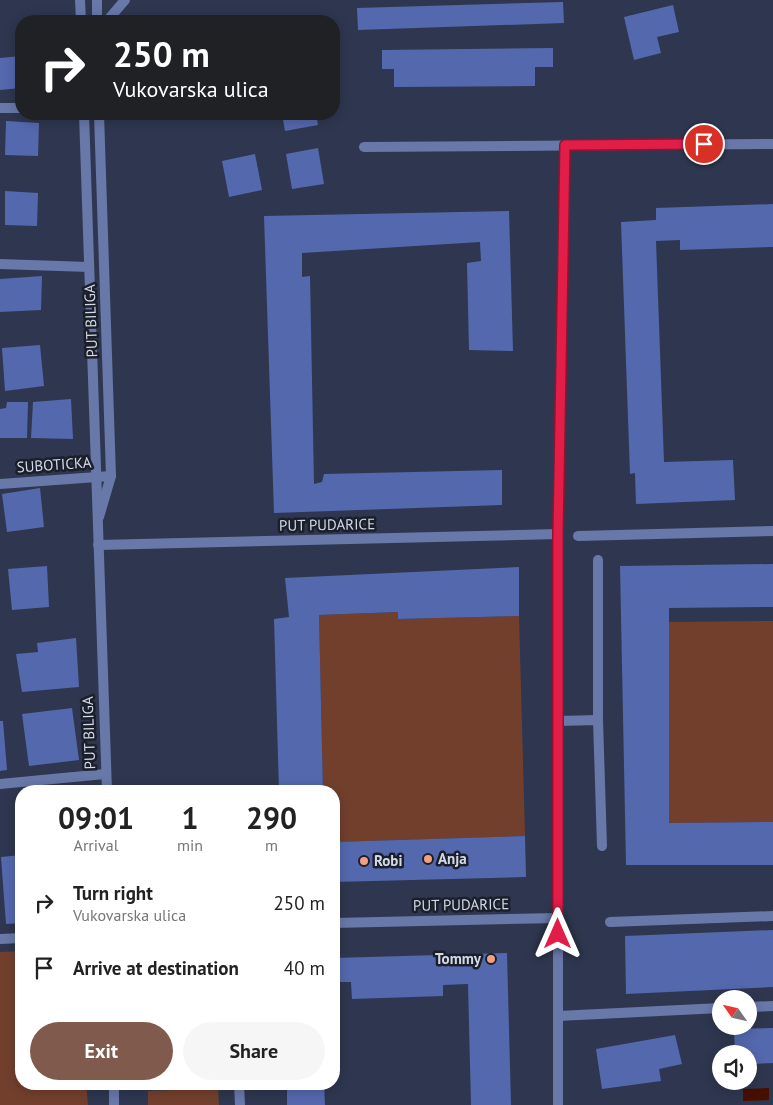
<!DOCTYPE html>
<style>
:root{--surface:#fff;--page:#f6f6f6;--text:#222;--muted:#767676;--accent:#805a4d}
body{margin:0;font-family:"PT Sans",sans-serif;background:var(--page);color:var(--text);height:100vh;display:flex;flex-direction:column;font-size:19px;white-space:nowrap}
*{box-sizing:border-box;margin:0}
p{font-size:16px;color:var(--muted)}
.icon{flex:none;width:28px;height:28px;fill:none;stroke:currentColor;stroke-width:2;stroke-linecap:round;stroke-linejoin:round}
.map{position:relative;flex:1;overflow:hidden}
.panel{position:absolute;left:15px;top:785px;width:325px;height:305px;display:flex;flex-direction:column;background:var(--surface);border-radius:20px;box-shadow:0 2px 12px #0003}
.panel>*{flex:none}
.top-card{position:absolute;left:15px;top:15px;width:325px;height:105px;border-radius:20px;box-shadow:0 2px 12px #0003;background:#202124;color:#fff;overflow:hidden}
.needle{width:32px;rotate:304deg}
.buttons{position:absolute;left:712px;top:990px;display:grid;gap:10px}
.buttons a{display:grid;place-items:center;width:45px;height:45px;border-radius:50%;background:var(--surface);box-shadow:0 2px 12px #0003;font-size:25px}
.pin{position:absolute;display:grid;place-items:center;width:42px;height:42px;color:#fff;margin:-21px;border:2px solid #fff;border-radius:50%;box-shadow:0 1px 5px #0007}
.me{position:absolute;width:55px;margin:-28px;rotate:0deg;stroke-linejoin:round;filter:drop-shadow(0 0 4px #0008)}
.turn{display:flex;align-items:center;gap:18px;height:105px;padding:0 15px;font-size:22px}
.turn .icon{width:65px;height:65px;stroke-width:2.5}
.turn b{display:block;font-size:35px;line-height:42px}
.eta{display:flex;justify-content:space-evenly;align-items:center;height:85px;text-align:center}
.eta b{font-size:30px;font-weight:700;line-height:35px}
.button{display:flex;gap:10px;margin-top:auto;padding:10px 15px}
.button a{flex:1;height:58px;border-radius:30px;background:var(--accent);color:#fff;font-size:20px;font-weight:700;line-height:58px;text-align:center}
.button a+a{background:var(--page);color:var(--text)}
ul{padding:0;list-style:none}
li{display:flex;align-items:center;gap:15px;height:65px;padding:0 15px}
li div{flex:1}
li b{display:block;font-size:19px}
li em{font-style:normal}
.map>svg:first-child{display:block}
</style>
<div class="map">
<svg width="773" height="1105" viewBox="0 0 773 1105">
<rect width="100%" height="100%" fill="#2e374f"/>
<g fill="#723f2d">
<polygon points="398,612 398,619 519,616 525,836 334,842 334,791 323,791 319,615"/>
<polygon points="773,621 773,822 669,823 669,622"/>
<polygon points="21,951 21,1084 86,1084 88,1105 0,1105 0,952"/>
<polygon points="218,1088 219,1105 148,1105 148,1091"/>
</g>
<polygon fill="#470f00" points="769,1088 769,1100 743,1101 743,1089"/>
<g fill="#5468ae">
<polygon points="563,2 564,23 358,30 357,8"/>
<polygon points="673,5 679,32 657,37 661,53 634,60 624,17"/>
<polygon points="553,48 553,67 535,67 535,86 394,87 394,69 382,69 382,50"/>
<polygon points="21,56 21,88 0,90 0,58"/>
<polygon points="282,114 316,114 318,125 285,131"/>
<polygon points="6,121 39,123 38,156 5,155"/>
<polygon points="318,148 324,184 292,189 286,154"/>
<polygon points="255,154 262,190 229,197 222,161"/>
<polygon points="5,191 38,193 37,226 5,225"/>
<polygon points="773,204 773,247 680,250 680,240 656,241 664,462 733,460 735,500 636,504 635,473 630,474 621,222 656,220 656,208"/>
<polygon points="509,211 513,351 469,350 467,263 481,261 480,242 302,253 302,277 310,276 314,484 322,482 324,474 502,470 502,505 274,513 264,216"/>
<polygon points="42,276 41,310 0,312 0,279"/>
<polygon points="40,345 44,386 5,391 2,348"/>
<polygon points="71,399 73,439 31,438 33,402"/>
<polygon points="7,402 28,402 27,438 0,438 0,409 6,408"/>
<polygon points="40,488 44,527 7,532 2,494"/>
<polygon points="773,564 773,607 669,608 669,823 773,822 773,865 626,865 620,566"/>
<polygon points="47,566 49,607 12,610 8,569"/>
<polygon points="519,567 519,616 398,619 398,612 319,615 323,791 279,791 274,619 289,617 285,578"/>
<polygon points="76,638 79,687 22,692 16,654 38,652 37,643"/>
<polygon points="72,708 79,760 29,766 22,714"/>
<polygon points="0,721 3,721 7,770 0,771"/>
<polygon points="525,836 526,877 334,882 334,842"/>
<polygon points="21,855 21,923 6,924 1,857"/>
<polygon points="773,930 773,987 626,994 625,936"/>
<polygon points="507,953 511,1105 471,1105 468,984 443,985 443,996 352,999 351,982 334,982 334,958"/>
<polygon points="773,1028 773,1063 749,1064 749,1054 735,1054 734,1029"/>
<polygon points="675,1035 682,1064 659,1069 661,1081 602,1089 596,1049"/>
<polygon points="287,1084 324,1084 325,1105 287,1105"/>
</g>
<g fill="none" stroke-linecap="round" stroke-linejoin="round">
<g stroke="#6878a9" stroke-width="10">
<polyline points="598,720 598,560"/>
<polyline points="558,721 598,720 602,846"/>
<polyline points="0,784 105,774"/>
<polyline points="0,939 21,938"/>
</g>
<g stroke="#6878a9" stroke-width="10">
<polyline points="0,108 21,108"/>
<polyline points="364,147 773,144"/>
<polyline points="0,264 89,267"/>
<polyline points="0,484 111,476"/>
<polyline points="578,536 773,531"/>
<polyline points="98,545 558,534"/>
<polyline points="610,922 773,916"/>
<polyline points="334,923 558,918"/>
<polyline points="749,1007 773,1006"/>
<polyline points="558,1016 721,1008"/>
<polyline points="239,1084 240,1105"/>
<polyline points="558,1105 558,534 565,145"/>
</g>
<g stroke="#6878a9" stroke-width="10">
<polyline points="80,0 81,21"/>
<polyline points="97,0 97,21"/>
<polyline points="107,21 125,0"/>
<polyline points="84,114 107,791"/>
<polyline points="99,517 111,476 99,114"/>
<polyline points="114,1084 114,1105"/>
</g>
</g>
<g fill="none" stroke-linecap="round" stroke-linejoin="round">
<defs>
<polyline id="route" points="558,934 558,534 565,145 704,144"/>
</defs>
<use href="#route" stroke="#92132f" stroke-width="12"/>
<use href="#route" stroke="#e11d48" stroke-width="9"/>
</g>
<g fill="#f39f82" stroke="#1b1f2a" stroke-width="2">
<circle cx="428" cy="859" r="5"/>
<circle cx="364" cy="861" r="5"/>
<circle cx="491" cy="959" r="5"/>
</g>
<g text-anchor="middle" stroke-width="5" stroke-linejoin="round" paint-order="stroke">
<g font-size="15" fill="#d3d9e8" stroke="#1b1f2a">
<text transform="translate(91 321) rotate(-92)" y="5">PUT BILIGA</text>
<text transform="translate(54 465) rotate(-4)" y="5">SUBOTICKA</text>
<text transform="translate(327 525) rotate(-1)" y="5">PUT PUDARICE</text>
<text transform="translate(89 733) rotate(-92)" y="5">PUT BILIGA</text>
<text transform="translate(461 905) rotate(-1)" y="5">PUT PUDARICE</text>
</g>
<g font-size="15" font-weight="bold" fill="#d3d9e8" stroke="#1b1f2a" text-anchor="start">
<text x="438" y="864">Anja</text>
<text x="374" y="866">Robi</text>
<text x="481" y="964" text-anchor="end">Tommy</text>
</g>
</g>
</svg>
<div class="buttons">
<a><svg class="needle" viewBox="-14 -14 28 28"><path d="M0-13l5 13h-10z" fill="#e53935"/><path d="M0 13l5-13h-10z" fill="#767676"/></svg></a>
<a><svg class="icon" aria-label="sound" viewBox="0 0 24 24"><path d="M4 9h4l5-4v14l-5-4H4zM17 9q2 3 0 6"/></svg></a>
</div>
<div class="pin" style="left:704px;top:144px;background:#d93025"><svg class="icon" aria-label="arrive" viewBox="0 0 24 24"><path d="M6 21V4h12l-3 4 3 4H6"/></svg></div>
<svg class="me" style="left:558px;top:934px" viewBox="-20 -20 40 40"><path d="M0-17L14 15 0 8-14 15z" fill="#e11d48" stroke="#fff" stroke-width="4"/></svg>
<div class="top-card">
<div class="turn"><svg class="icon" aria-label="right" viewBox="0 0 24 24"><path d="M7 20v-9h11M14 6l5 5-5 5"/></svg><div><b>250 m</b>Vukovarska ulica</div></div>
</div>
<section class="panel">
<div class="eta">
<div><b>09:01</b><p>Arrival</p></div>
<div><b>1</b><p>min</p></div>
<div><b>290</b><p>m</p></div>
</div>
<ul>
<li><svg class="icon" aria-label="right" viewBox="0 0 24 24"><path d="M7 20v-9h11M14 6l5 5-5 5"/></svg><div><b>Turn right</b><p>Vukovarska ulica</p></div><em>250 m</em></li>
<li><svg class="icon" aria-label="arrive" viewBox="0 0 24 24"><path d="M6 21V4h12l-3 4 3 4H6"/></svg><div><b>Arrive at destination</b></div><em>40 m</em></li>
</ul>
<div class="button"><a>Exit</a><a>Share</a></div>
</section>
</div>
